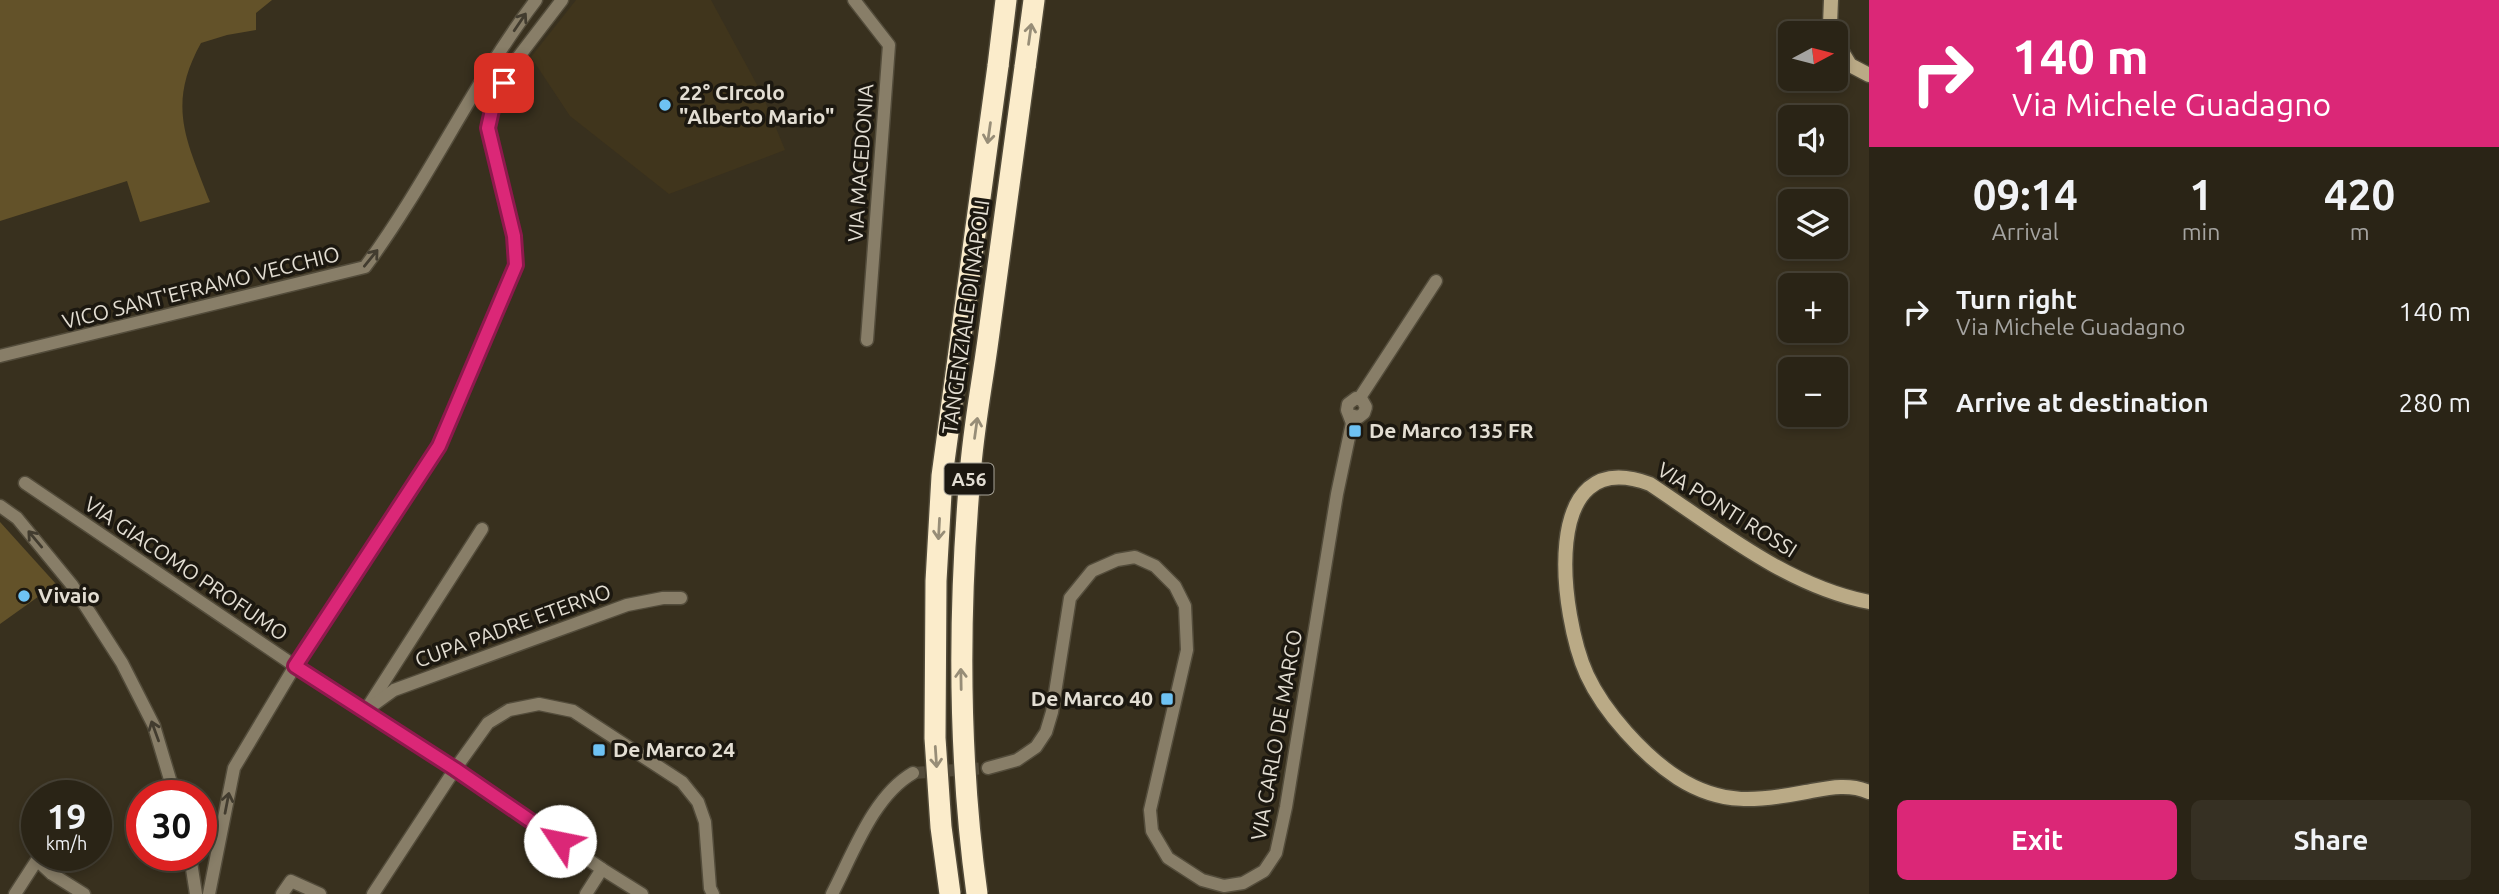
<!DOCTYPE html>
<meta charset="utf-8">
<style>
:root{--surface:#2a2416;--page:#363023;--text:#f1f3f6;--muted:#a5a4a1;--line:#464135;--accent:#db2777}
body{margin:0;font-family:Ubuntu,sans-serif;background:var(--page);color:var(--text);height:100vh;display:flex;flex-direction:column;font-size:26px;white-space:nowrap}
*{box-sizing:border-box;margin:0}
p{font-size:23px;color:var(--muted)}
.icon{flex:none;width:38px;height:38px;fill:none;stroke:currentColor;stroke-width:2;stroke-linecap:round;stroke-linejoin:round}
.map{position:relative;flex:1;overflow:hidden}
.side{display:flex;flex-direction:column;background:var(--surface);width:630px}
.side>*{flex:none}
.guide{background:#db2777;color:#fff;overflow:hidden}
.needle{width:46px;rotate:83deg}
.controls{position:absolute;left:1778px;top:21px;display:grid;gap:14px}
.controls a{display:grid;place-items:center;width:70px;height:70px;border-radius:10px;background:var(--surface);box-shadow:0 4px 10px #0003,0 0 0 2px var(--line);font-size:35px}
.speed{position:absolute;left:21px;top:780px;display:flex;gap:14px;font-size:35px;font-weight:700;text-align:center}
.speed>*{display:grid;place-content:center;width:91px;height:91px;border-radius:50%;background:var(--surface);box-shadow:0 4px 10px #0003,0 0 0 2px var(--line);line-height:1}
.speed small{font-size:18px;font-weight:400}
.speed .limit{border:10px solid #d22;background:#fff;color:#111}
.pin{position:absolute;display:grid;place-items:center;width:60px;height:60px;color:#fff;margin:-30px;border-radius:14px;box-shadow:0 4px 10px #0006}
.me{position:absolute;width:77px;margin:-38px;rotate:304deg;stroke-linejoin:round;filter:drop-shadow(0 0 5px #0008)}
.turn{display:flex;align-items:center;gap:24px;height:147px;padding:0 28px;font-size:32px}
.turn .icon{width:91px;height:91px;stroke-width:2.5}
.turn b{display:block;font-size:49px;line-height:60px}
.eta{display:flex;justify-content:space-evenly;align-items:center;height:119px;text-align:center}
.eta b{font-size:42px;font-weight:700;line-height:49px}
.action{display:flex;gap:14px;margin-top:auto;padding:14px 28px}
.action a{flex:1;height:80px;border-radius:10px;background:var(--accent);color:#fff;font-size:28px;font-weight:700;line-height:80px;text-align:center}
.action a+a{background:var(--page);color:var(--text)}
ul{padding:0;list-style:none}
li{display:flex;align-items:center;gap:21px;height:91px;padding:0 28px}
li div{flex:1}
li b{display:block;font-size:26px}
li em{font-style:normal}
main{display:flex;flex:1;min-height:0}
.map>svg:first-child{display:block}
</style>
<main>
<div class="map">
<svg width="1869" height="894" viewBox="0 0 1869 894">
<rect width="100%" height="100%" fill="#38301e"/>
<polygon fill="#40351c" points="576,0 711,0 762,94 785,150 669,194 570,116 531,57"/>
<g fill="#635229">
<path d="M0 0H272L256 13V30L227 35 201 43C166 106 187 141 210 202L140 222 127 181 0 221Z"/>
<polygon points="0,522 56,584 0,624"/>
</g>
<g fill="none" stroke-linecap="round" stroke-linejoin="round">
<polyline stroke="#524a39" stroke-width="12" stroke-dasharray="12 6" stroke-linecap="butt" points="913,773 988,768"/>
<defs>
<g id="street">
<polyline points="854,0 889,45 867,340"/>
<path d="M0 356 365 267C428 182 472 84 536 0"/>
<polyline points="1359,399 1436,281"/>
<polyline points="1350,415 1359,417 1364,413 1366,407 1362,400 1356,398 1348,404 1347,410 1352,423"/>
<polyline points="25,483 295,666 455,769 602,869 642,894"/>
<polyline points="0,506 17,518 72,585 122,663 154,726 175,796"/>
<polyline points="369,705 482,529"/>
<polyline points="365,711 394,690 627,605 663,598 681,598"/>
<polyline points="988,768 1017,760 1036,747 1046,732 1052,712 1070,598 1092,571 1117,560 1135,557 1155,566 1175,586 1185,606 1187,650 1150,810 1152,831 1168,858 1202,880 1224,886 1243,883 1264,871 1276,853 1286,807 1337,494 1352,423 1356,417"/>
<polyline points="190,856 196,894"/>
<polyline points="15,894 37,860 52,874 84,894"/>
<polyline points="209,894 234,768 295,666 439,446 516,265 514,236 488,128 494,101 513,64 562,0"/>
<polyline points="282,894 291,881 320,894"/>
<polyline points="373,894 455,769 488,723 509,710 539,704 573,711 682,782 698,802 705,822 710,888 713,894"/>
<polyline points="586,894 602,869"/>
<path d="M832 894C853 854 873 796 913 773"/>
</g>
<g id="secondary">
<polyline points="1831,0 1830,25 1833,33"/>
<polyline points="1836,42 1850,65 1869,75"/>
<path d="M1869 602C1787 586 1718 529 1650 484 1537 442 1561 618 1587 675 1604 712 1644 756 1678 778 1722 806 1759 801 1806 792 1828 788 1848 783 1869 792"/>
</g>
<g id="highway">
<polyline points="998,66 1006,0"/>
<polyline points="1025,67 1034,0"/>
</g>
</defs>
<use href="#street" stroke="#534c3b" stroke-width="15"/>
<use href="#secondary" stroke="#534c3b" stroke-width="17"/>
<use href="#highway" stroke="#534c3b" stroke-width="24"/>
<use href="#street" stroke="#887e68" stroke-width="12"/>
<use href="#secondary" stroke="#baaa86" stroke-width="14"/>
<use href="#highway" stroke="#fbeccb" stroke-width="21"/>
<defs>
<g id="highway-bridge">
<polyline points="950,894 941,827 935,738 936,581 942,476 998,66"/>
<path d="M977 894C958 755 958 616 970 476 973 431 982 385 988 340 1000 249 1013 158 1025 67"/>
</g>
</defs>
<use href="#highway-bridge" stroke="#534c3b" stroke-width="24" stroke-linecap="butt"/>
<use href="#highway-bridge" stroke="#fbeccb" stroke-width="21"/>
</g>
<defs><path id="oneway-shaft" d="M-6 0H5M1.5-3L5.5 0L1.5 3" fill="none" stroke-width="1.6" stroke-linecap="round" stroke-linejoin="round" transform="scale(1.75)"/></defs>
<g stroke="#423c2f">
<use href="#oneway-shaft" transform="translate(520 22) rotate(-56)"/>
<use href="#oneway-shaft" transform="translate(371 258) rotate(-51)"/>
<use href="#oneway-shaft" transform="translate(35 539) rotate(-130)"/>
<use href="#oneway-shaft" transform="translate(155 731) rotate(-110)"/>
<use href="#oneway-shaft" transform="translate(227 803) rotate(-79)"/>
</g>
<g stroke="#978d77">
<use href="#oneway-shaft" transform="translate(1030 34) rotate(-82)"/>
<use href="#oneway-shaft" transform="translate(989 133) rotate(98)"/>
<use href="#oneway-shaft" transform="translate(976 428) rotate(-82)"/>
<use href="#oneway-shaft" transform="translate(939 529) rotate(93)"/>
<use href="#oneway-shaft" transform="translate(961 679) rotate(-91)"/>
<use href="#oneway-shaft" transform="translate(936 757) rotate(86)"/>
</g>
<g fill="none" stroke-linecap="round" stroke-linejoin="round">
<defs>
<polyline id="route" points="504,83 494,101 488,128 514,236 516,265 439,446 295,666 455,769 560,841"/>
</defs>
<use href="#route" stroke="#8e194d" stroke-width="18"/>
<use href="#route" stroke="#db2777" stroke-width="12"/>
</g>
<g fill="#6ec2f3" stroke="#1c1810" stroke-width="2.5">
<circle cx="665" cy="105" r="7"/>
<rect x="1348" y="424" width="14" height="14" rx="3.5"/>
<circle cx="24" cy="596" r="7"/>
<rect x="1160" y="692" width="14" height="14" rx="3.5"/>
<rect x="592" y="743" width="14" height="14" rx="3.5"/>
</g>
<g text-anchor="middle" stroke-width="7" stroke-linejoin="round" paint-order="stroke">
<rect fill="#1c1810" stroke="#a7a398" stroke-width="2" x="944.5" y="463.5" width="49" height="31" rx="5"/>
<g font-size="19" font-weight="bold" fill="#e3ded3">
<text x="969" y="486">A56</text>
</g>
<g font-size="21" font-weight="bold" fill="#e3ded3" stroke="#1c1810" text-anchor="start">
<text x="679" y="100">22° CIrcolo<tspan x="679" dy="24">"Alberto Mario"</tspan></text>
<text x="1369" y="438">De Marco 135 FR</text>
<text x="38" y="603">Vivaio</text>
<text x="1153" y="706" text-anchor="end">De Marco 40</text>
<text x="613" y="757">De Marco 24</text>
</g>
<g font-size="21" fill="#e3ded3" stroke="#1c1810">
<text transform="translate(861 163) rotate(-86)" y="7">VIA MACEDONIA</text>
<text transform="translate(201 288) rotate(-14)" y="7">VICO SANT'EFRAMO VECCHIO</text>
<text transform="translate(966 317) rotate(-82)" y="7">TANGENZIALE DI NAPOLI</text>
<text transform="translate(1727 510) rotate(32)" y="7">VIA PONTI ROSSI</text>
<text transform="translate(186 569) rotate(34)" y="7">VIA GIACOMO PROFUMO</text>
<text transform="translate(513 626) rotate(-20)" y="7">CUPA PADRE ETERNO</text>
<text transform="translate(1277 735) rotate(-80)" y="7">VIA CARLO DE MARCO</text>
</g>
</g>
</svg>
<div class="controls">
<a><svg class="needle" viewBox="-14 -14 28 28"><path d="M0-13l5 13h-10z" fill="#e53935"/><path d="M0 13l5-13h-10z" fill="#a5a4a1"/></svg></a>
<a><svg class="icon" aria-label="sound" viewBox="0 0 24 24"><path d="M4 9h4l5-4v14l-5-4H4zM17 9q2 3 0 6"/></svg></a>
<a><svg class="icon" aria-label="layers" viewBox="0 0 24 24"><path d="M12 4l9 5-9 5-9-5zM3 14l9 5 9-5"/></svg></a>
<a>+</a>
<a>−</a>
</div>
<div class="speed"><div>19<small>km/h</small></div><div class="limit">30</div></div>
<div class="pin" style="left:504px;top:83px;background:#d93025"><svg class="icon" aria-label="arrive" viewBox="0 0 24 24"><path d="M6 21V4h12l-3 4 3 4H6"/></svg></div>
<svg class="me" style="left:560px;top:841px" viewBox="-20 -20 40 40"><circle r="19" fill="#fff"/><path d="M0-13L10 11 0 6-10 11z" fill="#db2777"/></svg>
</div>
<section class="side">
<div class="guide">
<div class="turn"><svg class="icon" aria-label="right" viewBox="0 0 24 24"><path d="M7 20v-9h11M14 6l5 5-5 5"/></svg><div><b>140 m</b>Via Michele Guadagno</div></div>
</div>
<div class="eta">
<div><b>09:14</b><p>Arrival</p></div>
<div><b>1</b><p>min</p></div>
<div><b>420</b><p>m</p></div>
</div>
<ul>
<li><svg class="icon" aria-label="right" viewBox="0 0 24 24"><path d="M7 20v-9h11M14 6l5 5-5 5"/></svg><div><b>Turn right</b><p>Via Michele Guadagno</p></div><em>140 m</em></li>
<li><svg class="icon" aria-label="arrive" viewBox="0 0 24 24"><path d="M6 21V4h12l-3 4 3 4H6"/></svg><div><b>Arrive at destination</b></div><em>280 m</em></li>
</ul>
<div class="action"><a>Exit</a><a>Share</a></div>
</section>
</main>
